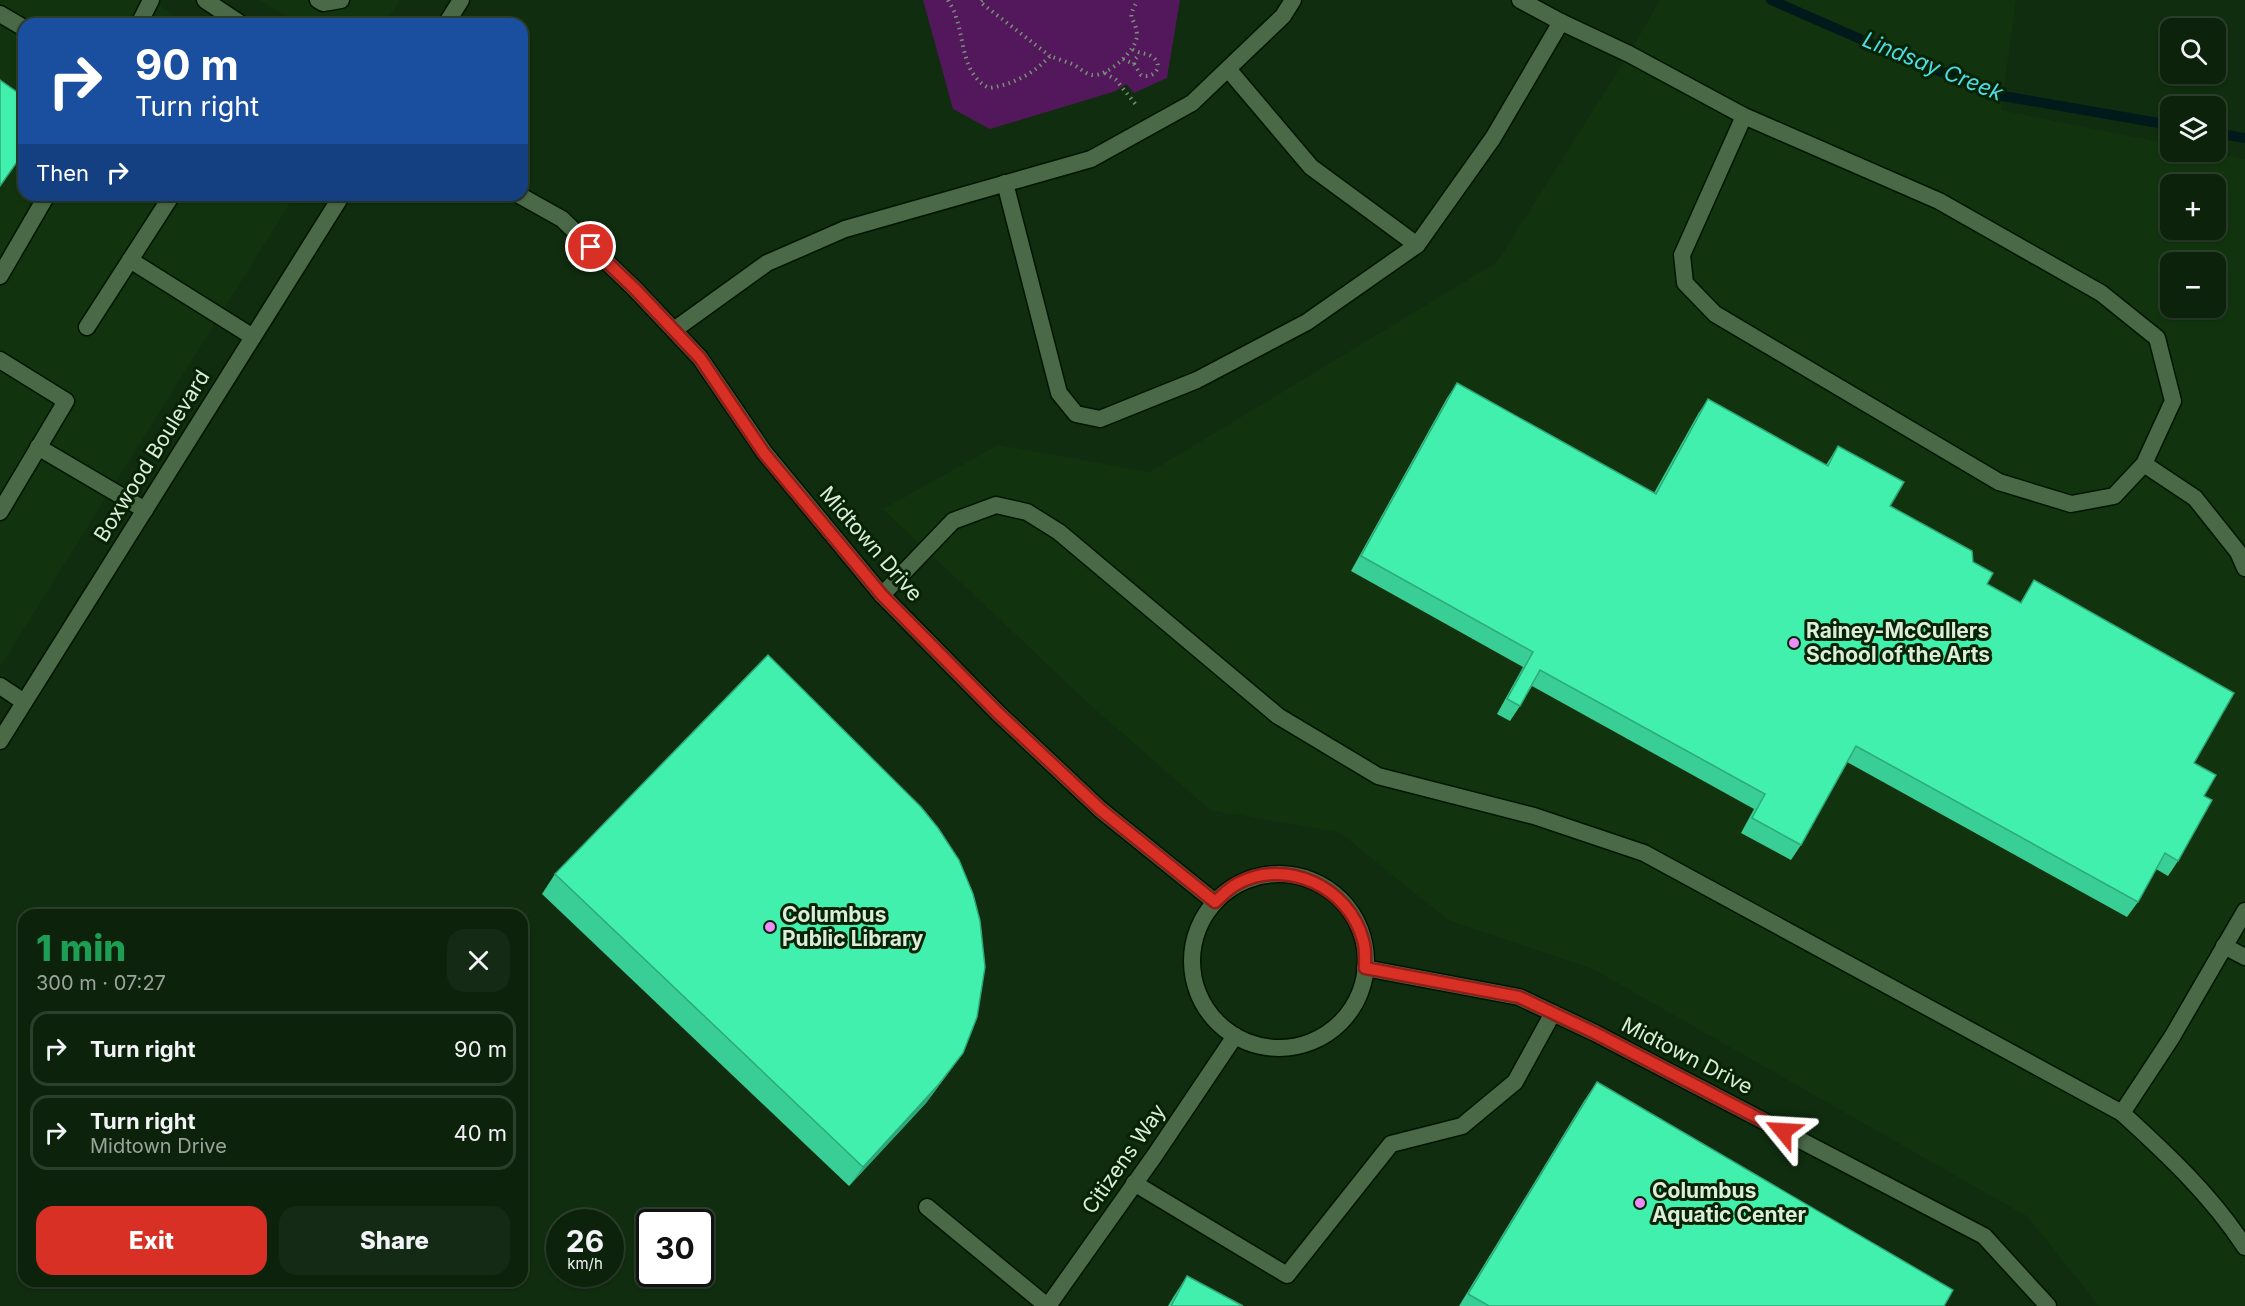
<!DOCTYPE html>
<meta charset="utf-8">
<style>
:root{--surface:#0c220b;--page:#152a14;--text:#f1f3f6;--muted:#9aa49d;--line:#2c3f2c;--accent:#d93025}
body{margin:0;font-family:Inter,sans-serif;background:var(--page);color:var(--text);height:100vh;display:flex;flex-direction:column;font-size:22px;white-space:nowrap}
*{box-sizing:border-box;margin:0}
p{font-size:20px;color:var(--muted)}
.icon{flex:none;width:33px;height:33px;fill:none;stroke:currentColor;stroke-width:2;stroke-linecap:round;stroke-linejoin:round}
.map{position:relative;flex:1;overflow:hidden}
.details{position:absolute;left:18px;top:909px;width:510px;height:378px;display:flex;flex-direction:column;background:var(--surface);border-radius:18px;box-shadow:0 2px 4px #0004,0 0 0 2px var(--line)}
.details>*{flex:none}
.top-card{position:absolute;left:18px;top:18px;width:510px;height:183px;border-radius:18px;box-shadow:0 2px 4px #0004,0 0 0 2px var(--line);background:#1a4fa0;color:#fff;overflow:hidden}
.tools{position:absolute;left:2160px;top:18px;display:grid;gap:12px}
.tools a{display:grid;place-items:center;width:66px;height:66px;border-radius:12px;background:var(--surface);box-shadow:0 2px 4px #0004,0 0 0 2px var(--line);font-size:30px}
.speed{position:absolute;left:546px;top:1209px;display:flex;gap:12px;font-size:30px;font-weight:700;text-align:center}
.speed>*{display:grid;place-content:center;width:78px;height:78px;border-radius:50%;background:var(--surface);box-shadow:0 2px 4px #0004,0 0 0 2px var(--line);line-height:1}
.speed small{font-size:15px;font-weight:400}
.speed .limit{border:3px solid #111;border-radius:9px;background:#fff;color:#111}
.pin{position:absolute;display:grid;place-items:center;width:51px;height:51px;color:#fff;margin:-26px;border:3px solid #fff;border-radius:50%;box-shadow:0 2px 6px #0007}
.me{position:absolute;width:66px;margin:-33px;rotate:297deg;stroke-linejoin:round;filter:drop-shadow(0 0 4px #0008)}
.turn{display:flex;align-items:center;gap:21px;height:126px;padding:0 18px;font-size:27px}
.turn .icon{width:78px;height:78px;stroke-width:2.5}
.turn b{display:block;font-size:42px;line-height:51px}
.then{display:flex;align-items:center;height:57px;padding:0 18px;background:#0003;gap:12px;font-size:22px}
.round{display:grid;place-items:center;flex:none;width:63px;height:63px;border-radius:18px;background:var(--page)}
.head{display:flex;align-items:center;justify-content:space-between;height:102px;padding:0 18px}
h1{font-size:36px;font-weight:800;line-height:45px;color:#1e9e55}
.primary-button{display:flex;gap:12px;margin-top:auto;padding:12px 18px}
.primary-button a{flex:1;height:69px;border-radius:18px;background:var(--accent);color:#fff;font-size:24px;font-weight:800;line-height:69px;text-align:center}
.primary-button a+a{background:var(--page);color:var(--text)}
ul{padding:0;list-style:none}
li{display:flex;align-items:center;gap:18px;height:75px;margin:0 12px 9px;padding:0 6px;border:3px solid var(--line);border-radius:18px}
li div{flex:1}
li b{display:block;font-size:22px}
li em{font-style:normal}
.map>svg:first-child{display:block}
</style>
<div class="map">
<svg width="2245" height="1306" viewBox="0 0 2245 1306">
<rect width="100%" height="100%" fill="#102d0f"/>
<g fill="#11340f" fill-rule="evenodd">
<polygon points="0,0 152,0 186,24 24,24 24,195 295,195 0,667"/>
<polygon points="259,0 400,0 385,24 300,24"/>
<path d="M1660 0H2016L2001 110 2170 144V152H2207L2245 159V1306H2099L2028 1217 1593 969 1448 920 1339 832 1210 810 1088 703 883 509 998 445 1150 472 1497 262 1629 54ZM2170 184H2216V230H2170ZM2170 262H2216V308H2170Z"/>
</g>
<polygon fill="#53175c" points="923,0 1180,0 1167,78 1134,93 1126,84 1116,91 990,129 953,109"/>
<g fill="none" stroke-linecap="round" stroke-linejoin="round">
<g stroke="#001a1c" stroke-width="10">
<polyline points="1771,0 1883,49 2003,96 2170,125"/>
<polyline points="2216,133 2245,138"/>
</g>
<defs>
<g id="service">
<polyline points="318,0 323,3 341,0"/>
<polyline points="1520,0 1561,22 1629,54 1744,116 1939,201 2101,293 2157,338 2173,401 2144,464 2114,496 2071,504 1999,482 1715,314 1685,283 1682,255 1744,116"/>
<polyline points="0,14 24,28"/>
<polyline points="139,24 151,0"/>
<polyline points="1005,183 1059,393 1076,414 1100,419 1197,380 1307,322 1417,245 1311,167 1228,69"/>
<polyline points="1417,245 1493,138 1561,22"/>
<polyline points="130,260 253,337"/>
<polyline points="0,276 47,195"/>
<polyline points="87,327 172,195"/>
<polyline points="0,360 66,401 0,512"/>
<polyline points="38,447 145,510"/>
<polyline points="2144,464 2195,498 2238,552 2245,568"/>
<path d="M882 595 953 521 996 505 1027 512 1059 532 1278 716 1378 776 1534 816 1644 853 2122 1113C2167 1154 2211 1195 2245 1247"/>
<polyline points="0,686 24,702"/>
<polyline points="2224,946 2245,957"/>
<polyline points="2122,1113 2172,1037 2245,911"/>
<polyline points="1134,1183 1287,1275 1391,1144 1462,1126 1515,1082 1553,1013"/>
<polyline points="927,1207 1047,1306"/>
</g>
<g id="minor">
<polyline points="205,0 241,24"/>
<polyline points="519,195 562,219 635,289 700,358 764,452 882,595 998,713 1101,810 1215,902"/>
<polyline points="674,330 767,263 845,229 1091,159 1192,103 1283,16 1293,0"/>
<circle cx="1279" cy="961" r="87"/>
<polyline points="1365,968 1519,997 1595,1033 1984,1236 2048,1306"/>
<polyline points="1048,1306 1155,1155 1235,1036"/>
</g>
<g id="tertiary">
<polyline points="446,24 461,0"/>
<polyline points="0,741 342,195"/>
</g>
</defs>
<use href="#service" stroke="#001500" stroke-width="19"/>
<use href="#minor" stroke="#001500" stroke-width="19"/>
<use href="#tertiary" stroke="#001500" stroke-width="19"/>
<g stroke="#799077" stroke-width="4" stroke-dasharray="1.5 4.5" stroke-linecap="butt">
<path d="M948 0C951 6 955 11 956 17 965 43 962 74 989 88 1012 85 1035 73 1050 56 1057 59 1065 61 1072 64 1079 67 1085 74 1092 75 1107 77 1138 50 1137 34 1135 15 1125 21 1138 0"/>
<polyline points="982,0 980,2 1050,56"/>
<path d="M1123 59 1134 64 1141 75C1155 80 1165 64 1151 56 1146 53 1140 54 1132 49"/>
<polyline points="1134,64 1135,59 1140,54"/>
<polyline points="1105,73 1116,80 1137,106"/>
</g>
<use href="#service" stroke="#4a6947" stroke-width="16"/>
<use href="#minor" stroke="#4a6947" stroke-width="16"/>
<use href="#tertiary" stroke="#4a6947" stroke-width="16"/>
</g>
<g fill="#39ce95">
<polygon points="1457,383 1654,493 1698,414 1708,399 1826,465 1838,446 1890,506 1973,562 1987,584 2020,603 2034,580 2194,763 2204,796 2178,861 2168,876 2156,869 2138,902 2127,917 1847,762 1801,845 1791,860 1741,833 1754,809 1532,686 1520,706 1510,721 1497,714 1523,667 1351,571 1447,398"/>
<polygon points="555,874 963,1053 926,1103 849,1186 542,894"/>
<polygon points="1597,1082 1944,1306 1459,1306 1584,1101"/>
<polygon points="1187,1276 1243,1306 1168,1306 1174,1296"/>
</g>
<polygon fill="#2ea879" points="963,1053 926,1103 849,1186 863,1167"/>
<g fill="#42f0ad" stroke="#2ea879" stroke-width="1.5">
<polygon points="0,80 24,97 24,152 0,186"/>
<polygon points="1457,383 1656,494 1708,399 1828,466 1838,446 1904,482 1890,506 1972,551 1973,562 1993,573 1987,584 2021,603 2034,580 2234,693 2194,763 2216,775 2204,796 2212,800 2178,861 2165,853 2138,902 1856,746 1801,845 1752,818 1765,794 1540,670 1520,706 1507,699 1533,652 1361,556"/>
<polygon points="768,655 921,807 938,828 959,860 973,894 980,921 985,967 977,1017 963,1053 939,1084 863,1167 555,874"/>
<polygon points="1597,1082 1953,1290 1944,1306 1489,1306 1468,1294"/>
<polygon points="1187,1276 1243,1306 1171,1306"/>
</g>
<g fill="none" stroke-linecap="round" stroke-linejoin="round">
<defs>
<path id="route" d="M591 247 635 289 700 358 764 453 882 595 998 713 1101 810 1215 902C1222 896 1229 888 1237 884 1286 857 1349 887 1363 940 1366 949 1365 959 1365 968L1519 997 1595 1033 1783 1131"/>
</defs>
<use href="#route" stroke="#8d1f18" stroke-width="15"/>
<use href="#route" stroke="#d93025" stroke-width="10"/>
</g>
<g fill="#ec8cfa" stroke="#062305" stroke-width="2">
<circle cx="1794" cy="643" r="6"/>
<circle cx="770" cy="927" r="6"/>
<circle cx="1640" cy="1203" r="6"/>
</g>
<g text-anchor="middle" stroke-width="6" stroke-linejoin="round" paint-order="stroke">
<g font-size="21" fill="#dcedda" stroke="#062305">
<text transform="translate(152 456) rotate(-58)" y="7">Boxwood Boulevard</text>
<text transform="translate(871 544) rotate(49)" y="7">Midtown Drive</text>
<text transform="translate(1687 1056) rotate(27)" y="7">Midtown Drive</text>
<text transform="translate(1124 1159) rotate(-55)" y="7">Citizens Way</text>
</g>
<g font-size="21" font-weight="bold" fill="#dcedda" stroke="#062305" text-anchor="start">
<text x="1806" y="638">Rainey-McCullers<tspan x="1806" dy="24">School of the Arts</tspan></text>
<text x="782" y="922">Columbus<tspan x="782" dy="24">Public Library</tspan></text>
<text x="1652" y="1198">Columbus<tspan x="1652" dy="24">Aquatic Center</tspan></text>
</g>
<g font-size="22" font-style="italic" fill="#4fdce6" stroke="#062305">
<text transform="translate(1933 66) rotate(22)" y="8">Lindsay Creek</text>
</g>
</g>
</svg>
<div class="tools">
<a><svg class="icon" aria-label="search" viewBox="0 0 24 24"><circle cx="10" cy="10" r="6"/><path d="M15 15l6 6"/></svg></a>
<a><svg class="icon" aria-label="layers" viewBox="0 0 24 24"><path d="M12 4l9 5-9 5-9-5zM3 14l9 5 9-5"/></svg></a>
<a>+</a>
<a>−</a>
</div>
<div class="speed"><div>26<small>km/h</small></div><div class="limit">30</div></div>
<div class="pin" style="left:591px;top:247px;background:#d93025"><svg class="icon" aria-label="arrive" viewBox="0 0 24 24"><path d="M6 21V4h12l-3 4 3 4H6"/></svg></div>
<svg class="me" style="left:1783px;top:1131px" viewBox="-20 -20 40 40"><path d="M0-17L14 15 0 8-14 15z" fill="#d93025" stroke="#fff" stroke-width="4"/></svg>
<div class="top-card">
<div class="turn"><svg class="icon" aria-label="right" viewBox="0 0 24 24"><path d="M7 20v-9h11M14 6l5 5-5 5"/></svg><div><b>90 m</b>Turn right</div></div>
<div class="then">Then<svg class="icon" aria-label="right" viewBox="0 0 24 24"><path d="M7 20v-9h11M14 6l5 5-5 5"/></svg></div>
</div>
<section class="details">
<div class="head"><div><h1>1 min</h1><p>300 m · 07:27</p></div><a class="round"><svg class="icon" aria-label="close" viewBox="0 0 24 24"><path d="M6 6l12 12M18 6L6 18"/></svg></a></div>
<ul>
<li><svg class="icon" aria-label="right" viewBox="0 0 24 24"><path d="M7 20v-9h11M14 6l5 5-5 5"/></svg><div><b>Turn right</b></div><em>90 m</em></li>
<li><svg class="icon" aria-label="right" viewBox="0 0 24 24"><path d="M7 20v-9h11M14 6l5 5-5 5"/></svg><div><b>Turn right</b><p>Midtown Drive</p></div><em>40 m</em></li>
</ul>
<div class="primary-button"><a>Exit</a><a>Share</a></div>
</section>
</div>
